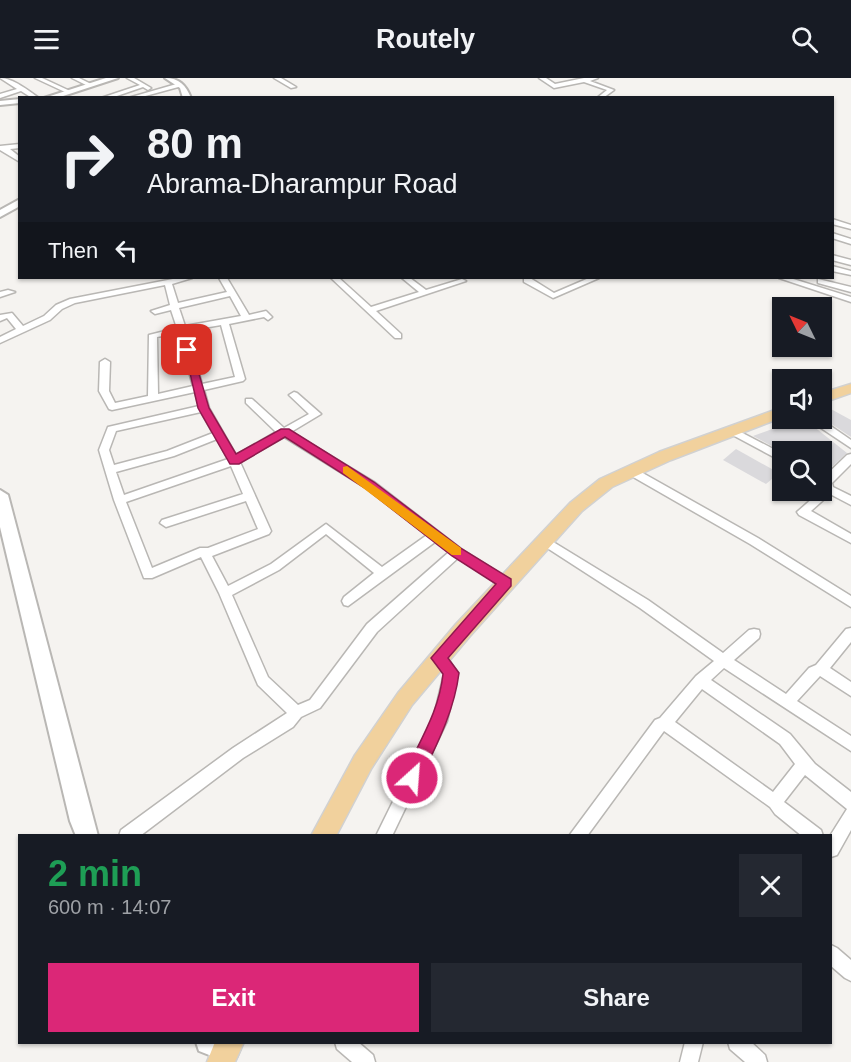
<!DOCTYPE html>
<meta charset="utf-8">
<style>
:root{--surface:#171b24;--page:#242831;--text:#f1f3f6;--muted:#9ea1a6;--accent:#db2777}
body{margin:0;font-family:Helvetica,sans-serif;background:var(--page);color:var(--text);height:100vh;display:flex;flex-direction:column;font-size:22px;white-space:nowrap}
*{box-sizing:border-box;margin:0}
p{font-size:20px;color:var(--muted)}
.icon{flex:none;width:33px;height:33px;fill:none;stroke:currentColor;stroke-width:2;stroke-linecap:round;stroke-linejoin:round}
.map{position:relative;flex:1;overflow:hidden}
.details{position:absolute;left:18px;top:756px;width:814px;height:210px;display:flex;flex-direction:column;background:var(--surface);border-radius:0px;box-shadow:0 2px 4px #0004}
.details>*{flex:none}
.hud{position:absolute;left:18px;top:18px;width:816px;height:183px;border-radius:0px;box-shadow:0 2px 4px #0004;background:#171b24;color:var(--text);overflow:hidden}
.needle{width:39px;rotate:313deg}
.buttons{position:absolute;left:772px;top:219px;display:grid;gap:12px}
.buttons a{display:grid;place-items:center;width:60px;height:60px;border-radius:0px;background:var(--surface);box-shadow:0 2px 4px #0004;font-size:30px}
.pin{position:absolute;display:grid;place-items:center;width:51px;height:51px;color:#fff;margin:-26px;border-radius:12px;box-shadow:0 3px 9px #0006}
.me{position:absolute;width:66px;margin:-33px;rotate:26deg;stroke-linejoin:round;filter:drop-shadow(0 0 4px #0008)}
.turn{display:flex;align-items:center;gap:21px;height:126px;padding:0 30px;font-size:27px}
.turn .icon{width:78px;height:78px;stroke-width:2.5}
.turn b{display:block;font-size:42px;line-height:51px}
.then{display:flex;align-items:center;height:57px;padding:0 30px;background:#0003;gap:12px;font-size:22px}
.round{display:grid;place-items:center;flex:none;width:63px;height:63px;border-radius:0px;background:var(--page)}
.headline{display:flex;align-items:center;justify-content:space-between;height:102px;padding:0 30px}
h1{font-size:36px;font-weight:800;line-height:45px;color:#1e9e55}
.button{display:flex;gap:12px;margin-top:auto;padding:12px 30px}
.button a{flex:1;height:69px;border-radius:0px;background:var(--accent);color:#fff;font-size:24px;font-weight:800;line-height:69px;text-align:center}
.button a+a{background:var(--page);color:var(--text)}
header{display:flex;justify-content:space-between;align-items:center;height:78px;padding:0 30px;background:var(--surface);font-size:27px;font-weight:800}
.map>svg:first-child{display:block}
</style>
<header><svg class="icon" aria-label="menu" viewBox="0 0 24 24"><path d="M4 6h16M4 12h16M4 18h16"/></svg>Routely<svg class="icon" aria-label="search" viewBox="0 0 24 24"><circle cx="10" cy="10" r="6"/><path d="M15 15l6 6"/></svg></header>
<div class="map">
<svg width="851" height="984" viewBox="0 0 851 984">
<rect width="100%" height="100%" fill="#f5f3f0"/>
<g fill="#dad9dc">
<polygon points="829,330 851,342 851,359 824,341"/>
<polygon points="803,340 847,375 822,398 822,374 783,374 753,358"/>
<polygon points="736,371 779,395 766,406 723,382"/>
</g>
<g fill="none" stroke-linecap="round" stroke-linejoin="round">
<defs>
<g id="street">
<path d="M0 0C13 0 29 13 39 20H32L21 13 0 20V16L17 11Z"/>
<polygon points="35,0 42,0 70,13 65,14"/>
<polygon points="72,0 79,0 91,6 86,7"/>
<polygon points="127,0 134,0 151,10 148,12 143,9 111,20 101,20 140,7"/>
<polygon points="274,0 281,0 296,9 291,10"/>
<polygon points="539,0 546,0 555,6 584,0 598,0 590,3 614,12 603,20 597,20 607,12 584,4 554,10"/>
<polygon points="180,5 182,8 138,20 128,20"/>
<polygon points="20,66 20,70 10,71 20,79 20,84 0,72 0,68"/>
<polygon points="832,141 851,147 851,151 832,146"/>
<polygon points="832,155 851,161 851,166 832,160"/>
<polygon points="832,177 851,182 851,187 832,182"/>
<polygon points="832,188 851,193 851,197 832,193"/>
<path d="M178 200H192L172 206 178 225 227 214 219 200H227L249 237 266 233 272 239 268 242 264 239 229 246 245 301 243 303 204 312 209 330 236 377 276 354 246 325V321H252L284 350 309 336 289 317 294 314 297 315 321 336 291 354 374 404 461 471 510 502 512 505 510 508H502L458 480 377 554 320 630 301 639 293 649 243 680 140 758H119L121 752 233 670 287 635 258 607 219 515 201 479 152 500H144L114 422 99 372 108 349 199 328 195 314 112 332 109 331 99 313 100 284 105 281 110 284 109 313 115 325 148 318 149 257 177 250 171 232 155 236 151 233 170 227 165 207 75 225 62 231 50 242 0 265V259L16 251 7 240 0 243V237L12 235 23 248 44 238 56 227 70 221ZM230 218 241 238 185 248 179 230ZM221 247 235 299 202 306 186 253ZM178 255 193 308 158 316 157 259ZM201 334 213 355 167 373 114 387 109 372 116 353ZM284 359 366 410 427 457 382 489 326 446 271 486 228 508 212 478 269 456 271 453 240 384ZM217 361 228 381 124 417 116 394 174 378ZM231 388 243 416 162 442 160 445 166 449 246 423 258 451 208 470H200L152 490 126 424ZM326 456 374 495 344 519 342 523 344 527 348 528 435 464 449 474 367 546 310 622 298 627 268 599 232 517 279 492Z"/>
<polygon points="331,200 339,200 371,229 419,214 402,200 410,200 426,212 462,201 466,203 376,233 401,256 401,260 395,260"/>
<polygon points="524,200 530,200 554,215 589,200 599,200 553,220 524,204"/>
<polygon points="779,200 790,200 851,219 851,224"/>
<polygon points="818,201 851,209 851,214 818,205"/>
<polygon points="8,212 15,214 0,219 0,214"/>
<polygon points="806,340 819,340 851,362 851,370"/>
<polygon points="731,349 783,376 783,384 727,354 727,350"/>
<polygon points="851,376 851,386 832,405 833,409 851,418 851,427 830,416 811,433 851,456 851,465 799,437 797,434 822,412 822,401 847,377"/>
<polygon points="632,389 758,460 851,518 851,529 750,466 628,396 627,393 628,390"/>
<path d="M545 459 648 522 723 575 749 552 754 551 759 552 760 556 759 560 734 582 786 616 809 590 816 587 846 551 851 550V564L830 590 851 604V618L820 598 797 623 851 658V673L724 590 711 602 790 656 815 686 851 714V752L837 777 831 779 830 758 847 731 805 697 784 724 821 752 823 758H802L775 736 770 729 664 653 587 758H569L655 642 660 640 696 598 714 583 640 530 541 466 539 463ZM702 611 780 666 795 686 773 714 675 644Z"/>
<polygon points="439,574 444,576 458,595 447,643 392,758 376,758 433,642 444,596 432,580 434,576"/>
<polygon points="831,867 837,870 851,882 851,903 845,900 831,888"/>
<polygon points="335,964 358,964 373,977 375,984 352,984 337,971"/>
<polygon points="685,964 703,964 698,984 680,984"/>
<polygon points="728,964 751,964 765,977 767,984 745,984 730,971"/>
</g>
<g id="secondary">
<polygon points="106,0 118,0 57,20 44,20"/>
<path d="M165 0C179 0 186 7 191 20H183L180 10Z"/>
<polygon points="20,21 20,25 0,27 0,23"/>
<polygon points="20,121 20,128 0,139 0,132"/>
<polygon points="0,412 8,417 98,758 76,758 70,743 0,449"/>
<polygon points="196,964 237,964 240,971 236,980 227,984 199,973"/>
</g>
<g id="primary">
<polygon points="851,306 851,315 822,325 822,315"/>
<polygon points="783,329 783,339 671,382 612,409 582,433 470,558 412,627 371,691 336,758 311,758 355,677 398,615 456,546 570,425 600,401 659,374"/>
<polygon points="215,964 244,964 235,984 207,984"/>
</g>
</defs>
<use href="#street" stroke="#b9b7b4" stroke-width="3"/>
<use href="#secondary" stroke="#b9b7b4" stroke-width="4"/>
<use href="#primary" stroke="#d1d1d1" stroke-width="3"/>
<use href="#street" fill="#fff" fill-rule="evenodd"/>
<use href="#secondary" fill="#fff" fill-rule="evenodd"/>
<use href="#primary" fill="#f1d19d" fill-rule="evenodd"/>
</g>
<path fill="#db2777" stroke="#8e194d" stroke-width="1.5" d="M184 269 192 272 209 330 236 376 281 351H289L374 404 462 471 511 501V508L448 580 459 595C454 635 435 670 418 706L412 708 406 706 403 700C418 665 439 635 443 596L431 580 496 506 452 478 365 410 285 359 239 386H230L198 330Z"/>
<polygon fill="#f59e0b" points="347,388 461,470 461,477 452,477 343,395 343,389"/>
</svg>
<div class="buttons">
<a><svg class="needle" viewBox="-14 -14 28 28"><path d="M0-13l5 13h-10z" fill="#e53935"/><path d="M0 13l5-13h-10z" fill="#9ea1a6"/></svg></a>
<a><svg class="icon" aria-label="sound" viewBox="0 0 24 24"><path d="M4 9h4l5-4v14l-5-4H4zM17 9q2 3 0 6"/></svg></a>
<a><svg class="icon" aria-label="search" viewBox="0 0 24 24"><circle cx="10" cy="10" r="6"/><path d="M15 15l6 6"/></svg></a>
</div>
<div class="pin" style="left:187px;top:272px;background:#d93025"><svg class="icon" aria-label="arrive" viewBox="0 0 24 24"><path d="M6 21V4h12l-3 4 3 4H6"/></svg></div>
<svg class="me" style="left:412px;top:700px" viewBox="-20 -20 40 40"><circle r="17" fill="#db2777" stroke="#fff" stroke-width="3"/><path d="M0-11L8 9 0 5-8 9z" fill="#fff"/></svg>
<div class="hud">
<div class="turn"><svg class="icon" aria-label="right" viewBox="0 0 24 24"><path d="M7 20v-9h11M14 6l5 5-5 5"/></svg><div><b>80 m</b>Abrama-Dharampur Road</div></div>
<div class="then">Then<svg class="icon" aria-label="left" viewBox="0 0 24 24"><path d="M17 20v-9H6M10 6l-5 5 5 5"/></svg></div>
</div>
<section class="details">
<div class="headline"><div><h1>2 min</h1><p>600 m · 14:07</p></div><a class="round"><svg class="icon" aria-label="close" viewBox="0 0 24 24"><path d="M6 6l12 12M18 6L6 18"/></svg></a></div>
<div class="button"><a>Exit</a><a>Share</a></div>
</section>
</div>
